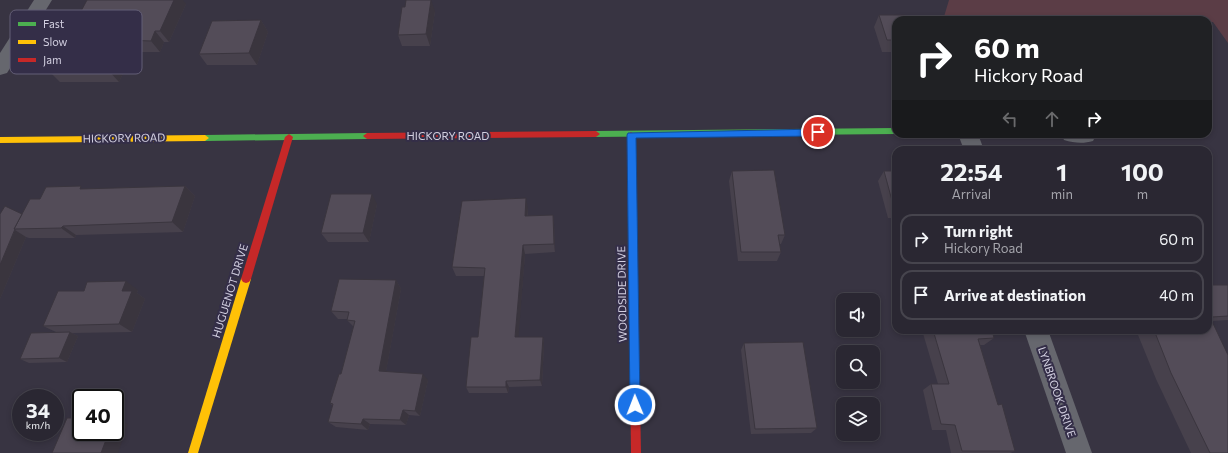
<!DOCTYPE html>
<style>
:root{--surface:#2a2732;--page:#36333e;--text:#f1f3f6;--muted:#a5a5ac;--line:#46444d}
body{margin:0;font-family:Commissioner,sans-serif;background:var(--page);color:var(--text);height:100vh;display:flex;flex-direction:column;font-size:15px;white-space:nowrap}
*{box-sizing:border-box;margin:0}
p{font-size:13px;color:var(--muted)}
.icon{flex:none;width:22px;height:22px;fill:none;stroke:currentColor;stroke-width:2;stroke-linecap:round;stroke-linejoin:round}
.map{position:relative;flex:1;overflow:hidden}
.side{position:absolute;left:892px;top:146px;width:320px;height:188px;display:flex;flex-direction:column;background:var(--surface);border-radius:12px;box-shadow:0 2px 6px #0003,0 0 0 1px var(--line)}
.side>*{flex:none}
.hud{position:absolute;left:892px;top:16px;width:320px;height:122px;border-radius:12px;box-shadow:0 2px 6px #0003,0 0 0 1px var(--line);background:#202124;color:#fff;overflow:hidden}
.buttons{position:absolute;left:836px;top:293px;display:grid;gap:8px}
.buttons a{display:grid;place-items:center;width:44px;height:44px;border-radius:8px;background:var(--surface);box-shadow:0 2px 6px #0003,0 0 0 1px var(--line);font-size:20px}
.speed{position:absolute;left:12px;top:389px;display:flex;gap:8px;font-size:20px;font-weight:700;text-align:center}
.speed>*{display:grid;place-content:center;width:52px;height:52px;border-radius:50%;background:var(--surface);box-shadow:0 2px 6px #0003,0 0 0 1px var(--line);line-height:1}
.speed small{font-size:10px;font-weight:400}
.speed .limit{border:2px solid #111;border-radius:6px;background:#fff;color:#111}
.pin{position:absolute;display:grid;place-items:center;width:34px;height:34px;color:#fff;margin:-17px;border:2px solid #fff;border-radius:50%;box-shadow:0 1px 4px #0007}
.me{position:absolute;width:44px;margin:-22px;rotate:359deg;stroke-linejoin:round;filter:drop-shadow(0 0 3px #0008)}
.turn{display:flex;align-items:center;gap:14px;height:84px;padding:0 16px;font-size:18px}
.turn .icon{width:52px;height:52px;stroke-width:2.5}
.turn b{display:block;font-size:28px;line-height:34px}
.lanes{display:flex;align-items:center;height:38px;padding:0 16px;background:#0003;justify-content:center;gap:20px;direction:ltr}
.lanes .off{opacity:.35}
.eta{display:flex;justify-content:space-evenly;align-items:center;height:68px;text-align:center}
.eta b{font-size:24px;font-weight:700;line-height:28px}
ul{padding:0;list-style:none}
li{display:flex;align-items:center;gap:12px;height:50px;margin:0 8px 6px;padding:0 8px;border:2px solid var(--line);border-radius:12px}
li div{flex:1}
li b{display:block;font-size:15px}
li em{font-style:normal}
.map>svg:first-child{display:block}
</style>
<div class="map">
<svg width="1228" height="453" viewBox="0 0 1228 453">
<rect width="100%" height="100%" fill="#383442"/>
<polygon fill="#5b3d46" points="949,0 1228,0 1228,43 1213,22 1208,22 1208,20 983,20 982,16 976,20 943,20"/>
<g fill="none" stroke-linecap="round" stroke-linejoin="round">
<g fill="#66676e" fill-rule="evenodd">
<polygon points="34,0 52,0 7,73 0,75 0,53"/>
<polygon points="958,134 978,134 984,150 964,150"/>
<path d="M1061 134H1096V135L1093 141C1083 144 1074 143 1064 140Z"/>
<polygon points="1024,330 1048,330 1092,453 1066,453"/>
</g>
<g fill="#4caf50" fill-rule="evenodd">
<polygon points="896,128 896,134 596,137 592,134 596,131"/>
<polygon points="367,133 371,136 367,139 205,141 201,138 205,135"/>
</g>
<g fill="#ffc107" fill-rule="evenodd">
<polygon points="205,135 209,138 205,141 0,143 0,137"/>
<polygon points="246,275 249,276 251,279 198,453 188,453 241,279 243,276"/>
</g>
<g fill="#c62828" fill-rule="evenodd">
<polygon points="596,131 600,134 596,137 367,139 363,136 367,133"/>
<polygon points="631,132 635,135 641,453 631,453 627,135"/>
<polygon points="289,134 293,137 251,279 249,282 246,283 243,282 241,279 285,137"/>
</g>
</g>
<g fill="#47414c">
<polygon points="186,4 169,42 164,42 160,52 133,52 119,82 60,82 49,71"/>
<polygon points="435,11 430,46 402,46 398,35"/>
<polygon points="879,15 896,20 896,52 882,52 874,27"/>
<polygon points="261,20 268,32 257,65 207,65 199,54"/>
<polygon points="732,171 785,235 781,244 779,244 781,252 777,261 738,261 729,181"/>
<polygon points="884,171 896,171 896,218 888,218 878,181"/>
<polygon points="185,186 195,196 183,232 76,235 75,238 29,238 26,237 0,299 0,214 22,214 40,199 85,189"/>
<polygon points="377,204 369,242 328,242 321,233"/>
<polygon points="528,208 528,216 553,215 554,224 555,252 525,254 518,337 543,337 544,344 542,386 509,387 508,393 469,393 466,387 478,337 484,276 456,276 452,267"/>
<polygon points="396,280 401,289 386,371 428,380 420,416 409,415 406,425 370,424 368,430 336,427 328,422 333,406 330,403 341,374 354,327 347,320 347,319 338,319 331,311"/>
<polygon points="1208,285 1228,285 1228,320 1212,321 1228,453 1191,453 1156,379 1136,330 1208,330"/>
<polygon points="138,290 137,293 145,299 132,332 72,333 78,336 67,362 29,363 20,359 56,332 43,326"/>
<polygon points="922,330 992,330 994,338 984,345 980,345 998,405 1015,451 1010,453 951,453 946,430 932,430 923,390 931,384 938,384"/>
<polygon points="744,343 817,428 811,433 751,434 741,350"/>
</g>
<g fill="#3a353e">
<polygon points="174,0 183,0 186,4 169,42 160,31"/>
<polygon points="431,0 435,11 430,46 426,34"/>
<polygon points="261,20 268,32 257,65 249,53"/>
<polygon points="155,31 164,42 160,52 151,41"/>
<polygon points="123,40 133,52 119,82 109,71"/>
<polygon points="185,186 195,196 183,232 172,222"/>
<polygon points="372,194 377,204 369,242 363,233"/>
<polygon points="526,198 528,208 527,225 525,216"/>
<polygon points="553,215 554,224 555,252 554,244"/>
<polygon points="63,226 76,235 75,238 61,228"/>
<polygon points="15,230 26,237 0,299 0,265"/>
<polygon points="523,245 525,254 518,344 515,337"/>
<polygon points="396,280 401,289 385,377 379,371"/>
<polygon points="126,281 138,290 137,293 145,299 132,332 119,324 122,291"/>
<polygon points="70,332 78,336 67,362 59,358"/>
<polygon points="543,337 544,344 542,386 540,380"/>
<polygon points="423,374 428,380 420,416 415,411"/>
<polygon points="506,381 509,387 508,393 506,387"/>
<polygon points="403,410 409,415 406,425 400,420"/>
<polygon points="115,419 128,424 118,453 101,453 109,432 115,432"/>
<polygon points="363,419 370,424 368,430 361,424"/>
</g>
<g fill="#534c58" stroke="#3a353e">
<polygon points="87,0 174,0 160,31 155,31 151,41 123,40 109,71 49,71"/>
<polygon points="406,0 431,0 426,34 398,35 402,7 405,7"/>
<polygon points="879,15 905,15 907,20 896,20 896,40 887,40"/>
<polygon points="1050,19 1077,20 1051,20"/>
<polygon points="261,20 249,53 199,54 212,21"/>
<polygon points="774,170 785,235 778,235 781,252 741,252 732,171"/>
<polygon points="884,171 896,171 896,208 894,208"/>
<polygon points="81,186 80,189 185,186 172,222 63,226 61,228 14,229 30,199 40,199 46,187"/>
<polygon points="331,194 372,194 363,233 321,233"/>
<polygon points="526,198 525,216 553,215 554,244 523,245 515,337 543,337 540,380 506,381 506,387 466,387 471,337 478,337 485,268 452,267 462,201"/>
<polygon points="5,206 22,214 14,229 15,229 0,265 0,214"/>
<polygon points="339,279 396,280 379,371 423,374 415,411 403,410 400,420 363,419 361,424 328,422 333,404 330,403 339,374 341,374 355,321 347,320 349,312 331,311"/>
<polygon points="126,281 122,291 132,291 119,324 43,326 58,291 84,291 87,282"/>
<polygon points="1208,285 1228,285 1228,316 1212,317 1208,310"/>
<polygon points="1208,315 1209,315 1228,355 1228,453 1210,453 1171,373 1154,330 1208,330"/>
<polygon points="933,330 992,330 994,338 978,339 998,405 1002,404 1015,451 962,451 955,425 941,424 931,384 949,384"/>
<polygon points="70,332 59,358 20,359 31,333"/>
<polygon points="803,342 817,428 755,429 744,343"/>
<polygon points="67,418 81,418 81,432 109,432 101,453 52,453"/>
</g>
<polygon fill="#1a73e8" stroke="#114b97" points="818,129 822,132 818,136 636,138 640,405 639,409 635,411 631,409 630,405 627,135 628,133"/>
<g text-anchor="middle" stroke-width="4" stroke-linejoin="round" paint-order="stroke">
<g font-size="11" fill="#d2cfe0" stroke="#342e48">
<text x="448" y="140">HICKORY ROAD</text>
<text transform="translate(124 138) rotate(-1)" y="4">HICKORY ROAD</text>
<text transform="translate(230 291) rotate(-73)" y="4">HUGUENOT DRIVE</text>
<text transform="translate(622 294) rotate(-91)" y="4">WOODSIDE DRIVE</text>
<text transform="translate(1057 392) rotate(71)" y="4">LYNBROOK DRIVE</text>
</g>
</g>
<rect x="10" y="10" width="132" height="64" rx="6" fill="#342e48" stroke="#635e76" stroke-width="1"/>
<rect x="18" y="22" width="18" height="4" fill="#4caf50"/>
<rect x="18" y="40" width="18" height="4" fill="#ffc107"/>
<rect x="18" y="58" width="18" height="4" fill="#c62828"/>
<g font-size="11" fill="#d2cfe0">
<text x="43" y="28">Fast</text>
<text x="43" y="46">Slow</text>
<text x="43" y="64">Jam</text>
</g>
</svg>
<div class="buttons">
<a><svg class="icon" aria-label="sound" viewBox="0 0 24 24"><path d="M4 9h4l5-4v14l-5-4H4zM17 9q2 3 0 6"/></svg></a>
<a><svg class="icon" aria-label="search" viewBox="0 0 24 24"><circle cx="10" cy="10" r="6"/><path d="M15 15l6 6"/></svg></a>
<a><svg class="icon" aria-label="layers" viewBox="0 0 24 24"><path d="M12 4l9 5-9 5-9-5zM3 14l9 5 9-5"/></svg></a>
</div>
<div class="speed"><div>34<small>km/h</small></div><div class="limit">40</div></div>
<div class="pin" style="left:818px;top:132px;background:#d93025"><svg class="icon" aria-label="arrive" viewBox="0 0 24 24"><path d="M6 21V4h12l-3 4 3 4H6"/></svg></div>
<svg class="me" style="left:635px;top:405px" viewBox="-20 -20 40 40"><circle r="17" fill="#1a73e8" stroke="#fff" stroke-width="3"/><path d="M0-11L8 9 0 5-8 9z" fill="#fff"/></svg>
<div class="hud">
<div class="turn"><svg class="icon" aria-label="right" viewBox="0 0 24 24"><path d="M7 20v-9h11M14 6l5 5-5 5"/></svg><div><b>60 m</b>Hickory Road</div></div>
<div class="lanes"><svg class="icon off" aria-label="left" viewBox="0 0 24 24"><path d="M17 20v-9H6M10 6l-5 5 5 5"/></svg><svg class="icon off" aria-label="ahead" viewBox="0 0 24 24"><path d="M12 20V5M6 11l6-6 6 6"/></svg><svg class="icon" aria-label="right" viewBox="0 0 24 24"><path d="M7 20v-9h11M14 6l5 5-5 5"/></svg></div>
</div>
<section class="side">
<div class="eta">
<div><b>22:54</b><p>Arrival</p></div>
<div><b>1</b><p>min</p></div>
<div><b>100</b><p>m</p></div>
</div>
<ul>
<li><svg class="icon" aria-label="right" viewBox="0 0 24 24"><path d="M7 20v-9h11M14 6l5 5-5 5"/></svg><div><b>Turn right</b><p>Hickory Road</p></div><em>60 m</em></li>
<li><svg class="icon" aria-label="arrive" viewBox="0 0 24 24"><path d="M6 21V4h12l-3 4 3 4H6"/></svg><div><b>Arrive at destination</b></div><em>40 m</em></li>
</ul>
</section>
</div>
